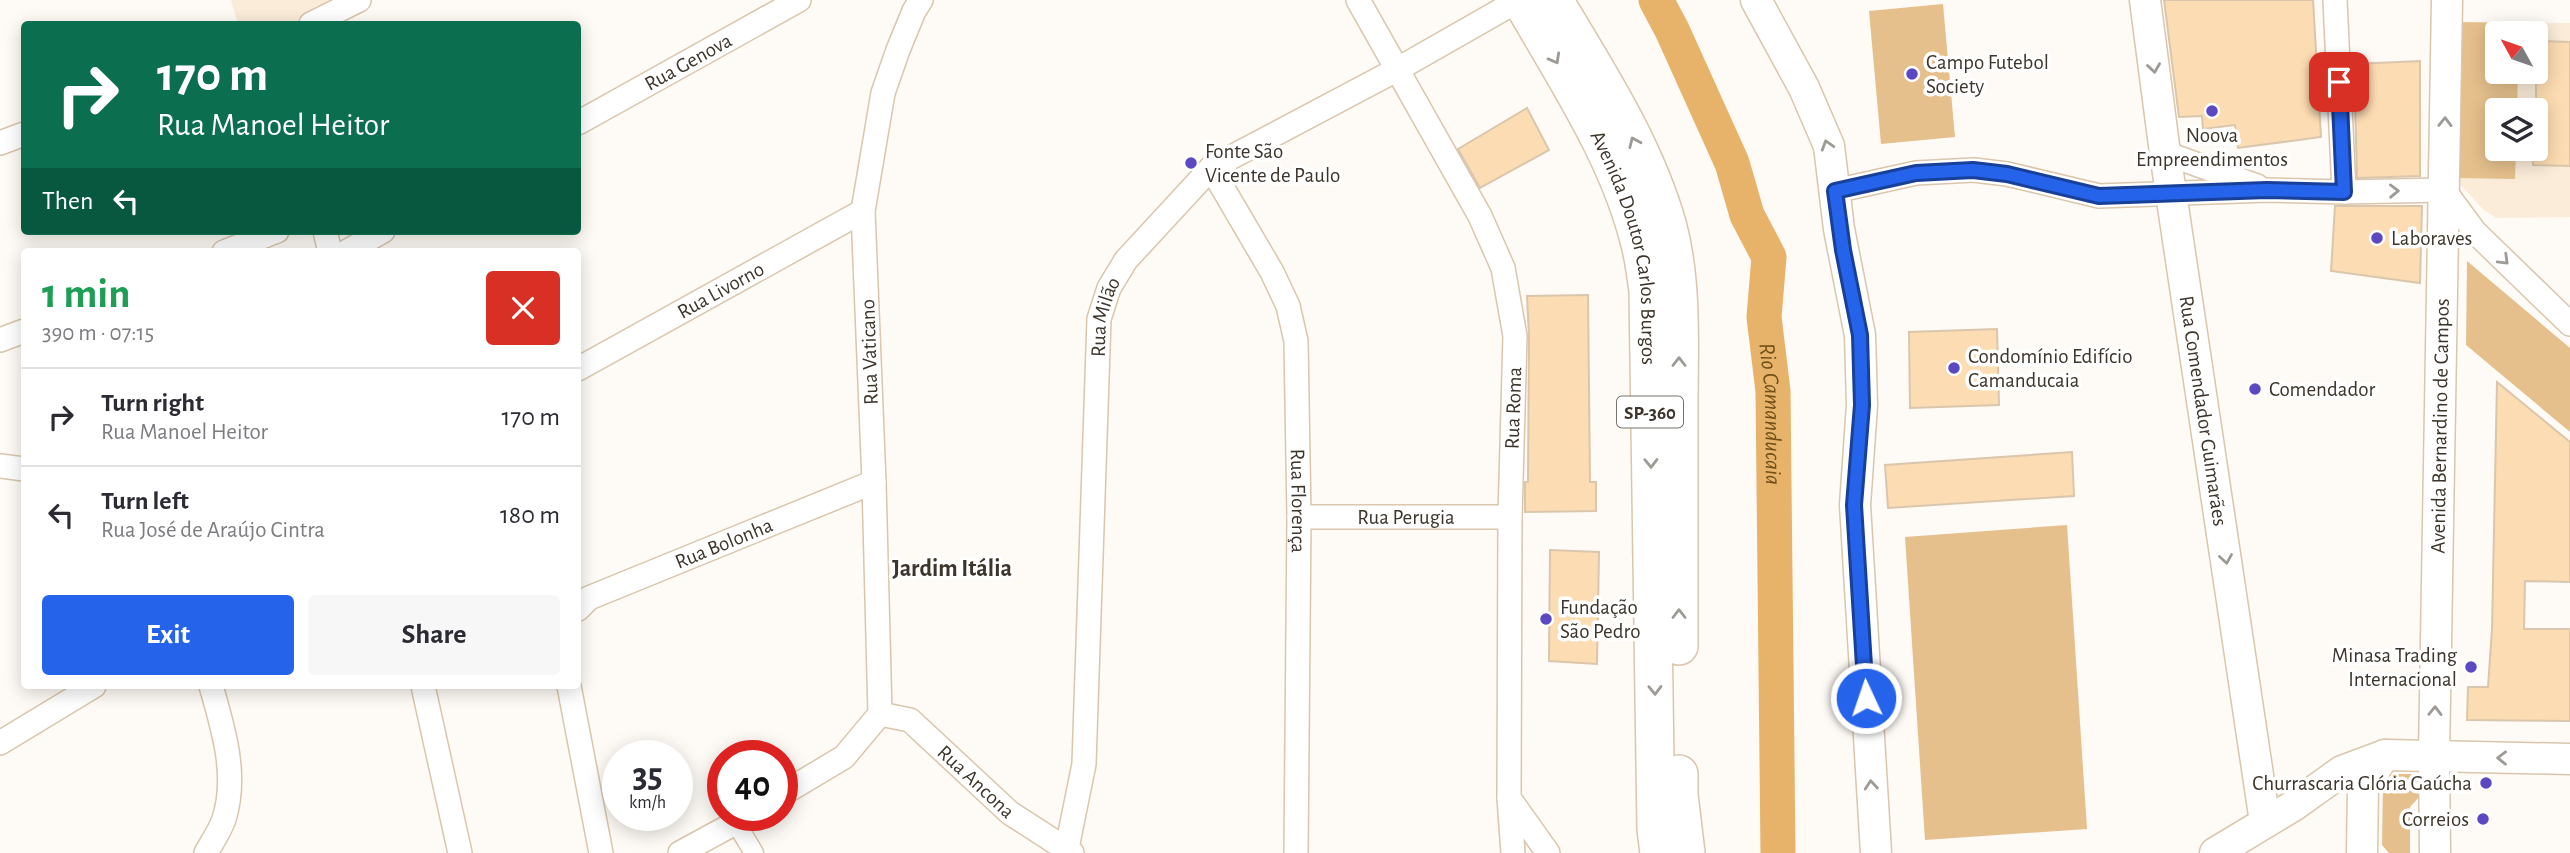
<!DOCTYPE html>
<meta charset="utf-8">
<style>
:root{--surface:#fff;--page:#f7f7f7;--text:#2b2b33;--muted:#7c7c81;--line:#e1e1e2;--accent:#2563eb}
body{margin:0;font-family:"Alegreya Sans",sans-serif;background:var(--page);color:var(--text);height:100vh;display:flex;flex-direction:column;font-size:26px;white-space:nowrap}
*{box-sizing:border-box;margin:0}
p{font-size:23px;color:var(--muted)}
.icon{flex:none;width:38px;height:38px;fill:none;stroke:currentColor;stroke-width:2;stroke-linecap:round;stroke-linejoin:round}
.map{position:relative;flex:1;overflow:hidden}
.sheet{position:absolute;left:21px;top:248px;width:560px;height:441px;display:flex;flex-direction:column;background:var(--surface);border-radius:7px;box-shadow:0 4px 18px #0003}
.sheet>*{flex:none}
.banner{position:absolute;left:21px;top:21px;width:560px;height:214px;border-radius:7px;box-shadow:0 4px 18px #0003;background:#0b6e4f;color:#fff;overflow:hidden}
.needle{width:46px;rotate:310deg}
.tools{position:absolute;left:2485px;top:21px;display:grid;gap:14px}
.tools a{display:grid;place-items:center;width:63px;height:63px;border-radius:7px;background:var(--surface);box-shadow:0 4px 18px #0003;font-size:35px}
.speed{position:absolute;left:602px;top:740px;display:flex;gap:14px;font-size:35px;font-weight:700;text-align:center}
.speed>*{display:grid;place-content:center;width:91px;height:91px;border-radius:50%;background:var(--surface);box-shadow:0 4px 18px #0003;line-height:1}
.speed small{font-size:18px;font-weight:400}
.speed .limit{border:10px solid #d22;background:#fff;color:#111}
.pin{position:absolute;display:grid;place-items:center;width:60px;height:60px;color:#fff;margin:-30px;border-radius:14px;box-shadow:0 4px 10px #0006}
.me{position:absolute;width:77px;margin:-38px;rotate:357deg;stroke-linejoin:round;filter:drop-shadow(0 0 5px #0008)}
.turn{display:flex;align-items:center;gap:24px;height:147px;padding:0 21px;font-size:32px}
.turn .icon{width:91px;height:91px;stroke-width:2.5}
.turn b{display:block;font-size:49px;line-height:60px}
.then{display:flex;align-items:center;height:66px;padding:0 21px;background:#0003;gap:14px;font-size:26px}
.round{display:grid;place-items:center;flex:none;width:74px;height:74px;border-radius:7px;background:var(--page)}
.summary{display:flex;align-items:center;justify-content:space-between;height:119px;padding:0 21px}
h1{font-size:42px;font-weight:700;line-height:52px;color:#1e9e55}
.cta{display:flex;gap:14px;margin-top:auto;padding:14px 21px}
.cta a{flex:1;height:80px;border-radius:7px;background:var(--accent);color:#fff;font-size:28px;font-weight:700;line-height:80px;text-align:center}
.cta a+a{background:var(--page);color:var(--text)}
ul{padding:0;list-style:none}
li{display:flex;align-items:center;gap:21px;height:98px;padding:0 21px;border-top:2px solid var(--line)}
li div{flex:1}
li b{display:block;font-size:26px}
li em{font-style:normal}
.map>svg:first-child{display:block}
</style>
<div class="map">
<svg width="2570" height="853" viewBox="0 0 2570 853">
<rect width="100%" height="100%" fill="#fefaf5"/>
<g fill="#fbecd9" fill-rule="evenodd">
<polygon points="231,0 346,0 300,24 238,24"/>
<path d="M2458 22 2570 23V217L2497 218 2485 211 2454 178ZM2497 33H2536V72H2497ZM2497 110H2536V149H2497Z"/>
</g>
<g fill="#e5c08d">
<polygon points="1943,4 1955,137 1881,144 1869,11"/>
<polygon points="2458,22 2519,23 2519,33 2497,33 2497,72 2518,72 2517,110 2497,110 2497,149 2516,149 2515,179 2454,178"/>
<polygon points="2467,261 2570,348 2570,432 2466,345"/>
<polygon points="2067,525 2087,829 1925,840 1905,537"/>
<polygon points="2389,774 2412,774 2418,781 2419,797 2410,807 2410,853 2389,853 2382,845 2383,782"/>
</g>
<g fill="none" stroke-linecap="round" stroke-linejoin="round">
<path stroke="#e7b36a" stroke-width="35" id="s1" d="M1656 0 1672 30 1732 163 1747 215 1769 257 1764 317 1773 391 1778 853"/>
</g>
<g fill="#fcdcb2" stroke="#dac6ac" stroke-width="2">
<polygon points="2164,0 2313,0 2321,137 2238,148 2235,125 2203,129 2202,116 2179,117"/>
<polygon points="2536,41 2570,42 2570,166 2533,165 2533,149 2536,149"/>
<polygon points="2420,61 2420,176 2357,178 2354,64"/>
<polygon points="1527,108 1549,150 1480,188 1458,149"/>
<polygon points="2335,206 2422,206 2420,283 2331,271"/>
<polygon points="1588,295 1590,482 1596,482 1596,511 1525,512 1525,482 1528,482 1529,336 1527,296"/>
<polygon points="1997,329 1999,405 1910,408 1909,332"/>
<polygon points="2497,382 2570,442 2570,582 2525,581 2524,629 2570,629 2570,721 2467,720 2468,687 2488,687 2492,629"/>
<polygon points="2072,452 2074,496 1888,508 1885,465"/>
<polygon points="1550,550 1599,552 1597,664 1549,661"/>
</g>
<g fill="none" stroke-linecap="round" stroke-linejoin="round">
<defs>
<polyline id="pedestrian" points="736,823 754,853"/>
<g id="minor">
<polyline points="1358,0 1480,216 1503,268 1515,336 1510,517 1509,798 1513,853"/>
<polyline points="2335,0 2344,192"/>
<polyline points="311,24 359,0"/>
<path id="s2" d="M578 123 799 0"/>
<polyline points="0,143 24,134"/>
<polyline points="2165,153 2257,186"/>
<path id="s3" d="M1211 168 1272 272 1288 306 1296 341 1299 517 1296 853"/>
<polyline points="1835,191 1916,173 1974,170 2007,174 2099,196 2267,190 2344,192 2444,190 2475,232 2570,324"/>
<polyline points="325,231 330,252"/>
<polyline points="224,252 277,231"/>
<polyline points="346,252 383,231"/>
<polyline points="0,340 24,331"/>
<path id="s4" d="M578 369 863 211"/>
<polyline points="0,466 24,469"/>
<path id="s5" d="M1299 517H1510"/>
<path id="s6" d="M578 609 589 598 874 482"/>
<polyline points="423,686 460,853"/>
<polyline points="569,686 601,853"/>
<polyline points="880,714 874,482 863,211 883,93 898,50 914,11 921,0"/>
<path id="s7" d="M880 714 910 720 1010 813 1072 853"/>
<polyline points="0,743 94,686"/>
<polyline points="782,794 844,757 880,714"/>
<polyline points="1509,798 1548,853"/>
<path d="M206 853C212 842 220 831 224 819 238 775 223 728 211 686"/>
<polyline points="680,853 748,816"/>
<path id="s8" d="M1066 853 1084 764 1099 319 1109 288 1126 260 1211 168 1398 69 1519 0"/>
</g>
<g id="tertiary">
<polyline points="1756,0 1804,88 1829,146 1839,229 1860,335 1862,405 1855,505 1876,853"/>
<path id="s9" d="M2145 0 2165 153 2265 822"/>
<polyline points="2215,853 2293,806 2342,771 2385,755 2570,759"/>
<polyline points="2362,853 2363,786 2385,755"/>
<path id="s10" d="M2435 853 2434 757 2447 0"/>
</g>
<g id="primary">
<path id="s11" d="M1521 0C1565 77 1619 157 1640 244 1644 259 1646 276 1648 291L1656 829 1659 853"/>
<path d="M1554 0C1597 72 1645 145 1668 227 1683 285 1679 348 1679 407 1679 487 1679 566 1679 646"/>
<polyline points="1679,774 1679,795 1686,853"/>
</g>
</defs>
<use href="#pedestrian" stroke="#d9c6ac" stroke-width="21"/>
<use href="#minor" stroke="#d9c6ac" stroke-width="26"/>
<use href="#tertiary" stroke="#d9c6ac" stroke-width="33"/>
<use href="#primary" stroke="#d9c6ac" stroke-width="40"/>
<use href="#pedestrian" stroke="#fff" stroke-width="18"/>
<use href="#minor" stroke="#fff" stroke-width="23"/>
<use href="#tertiary" stroke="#fff" stroke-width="30"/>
<use href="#primary" stroke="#fff" stroke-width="37"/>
</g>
<defs><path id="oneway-chevron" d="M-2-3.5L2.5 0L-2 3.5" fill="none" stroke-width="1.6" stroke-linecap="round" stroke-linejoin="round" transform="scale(1.75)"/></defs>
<g stroke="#9e9a95">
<use href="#oneway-chevron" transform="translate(1555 59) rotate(61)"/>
<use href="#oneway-chevron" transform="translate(2154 68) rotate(82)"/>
<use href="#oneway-chevron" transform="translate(2445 122) rotate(-89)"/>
<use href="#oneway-chevron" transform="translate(1634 142) rotate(-114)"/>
<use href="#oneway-chevron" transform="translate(1827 145) rotate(-107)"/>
<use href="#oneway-chevron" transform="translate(2394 191) rotate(-1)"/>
<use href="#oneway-chevron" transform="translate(2504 260) rotate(44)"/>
<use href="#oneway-chevron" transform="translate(1679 362) rotate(-90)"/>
<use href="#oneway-chevron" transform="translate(1651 463) rotate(89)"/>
<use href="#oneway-chevron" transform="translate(2226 559) rotate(81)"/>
<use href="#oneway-chevron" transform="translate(1679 614) rotate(-90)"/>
<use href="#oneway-chevron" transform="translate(1655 690) rotate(89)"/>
<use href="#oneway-chevron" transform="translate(2435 711) rotate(-89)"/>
<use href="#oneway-chevron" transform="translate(2502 758) rotate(-179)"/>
<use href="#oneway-chevron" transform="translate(1871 785) rotate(-95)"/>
</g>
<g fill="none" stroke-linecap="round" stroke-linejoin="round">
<defs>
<polyline id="route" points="1866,698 1854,505 1862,405 1860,335 1843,250 1835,191 1916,173 1973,170 2007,174 2099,196 2267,190 2344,192 2339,82"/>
</defs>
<use href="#route" stroke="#184099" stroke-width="18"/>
<use href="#route" stroke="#2563eb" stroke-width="12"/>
</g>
<g fill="#5c49c2" stroke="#fff" stroke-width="2.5">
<circle cx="1912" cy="74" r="7"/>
<circle cx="2212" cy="111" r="7"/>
<circle cx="1191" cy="163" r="7"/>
<circle cx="2377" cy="238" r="7"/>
<circle cx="1954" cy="368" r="7"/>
<circle cx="2255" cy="389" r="7"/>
<circle cx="1546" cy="619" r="7"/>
<circle cx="2471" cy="667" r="7"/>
<circle cx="2486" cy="783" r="7"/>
<circle cx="2483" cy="819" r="7"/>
</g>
<g text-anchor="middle" stroke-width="7" stroke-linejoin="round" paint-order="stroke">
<rect fill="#fff" stroke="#77726b" stroke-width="2" x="1617" y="396.5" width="66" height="31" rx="5"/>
<g font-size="19" font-weight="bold" fill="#3d352b">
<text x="1650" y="419">SP-360</text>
</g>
<g font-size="21" fill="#3d352b" stroke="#fff">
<text dy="7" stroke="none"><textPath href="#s2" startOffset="126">Rua Genova</textPath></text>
<text dy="7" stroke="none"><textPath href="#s11" startOffset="273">Avenida Doutor Carlos Burgos</textPath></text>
<text dy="7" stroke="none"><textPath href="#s4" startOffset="163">Rua Livorno</textPath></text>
<text dy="7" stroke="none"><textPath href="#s8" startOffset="539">Rua Milão</textPath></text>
<text transform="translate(869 352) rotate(-92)" y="7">Rua Vaticano</text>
<text transform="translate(1513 408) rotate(-88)" y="7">Rua Roma</text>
<text dy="7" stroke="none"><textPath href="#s9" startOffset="415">Rua Comendador Guimarães</textPath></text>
<text dy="7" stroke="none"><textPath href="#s10" startOffset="427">Avenida Bernardino de Campos</textPath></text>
<text dy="7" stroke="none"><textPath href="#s3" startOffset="354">Rua Florença</textPath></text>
<text dy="7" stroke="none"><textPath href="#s5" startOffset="107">Rua Perugia</textPath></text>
<text dy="7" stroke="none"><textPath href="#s6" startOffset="161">Rua Bolonha</textPath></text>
<text dy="7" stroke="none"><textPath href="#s7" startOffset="121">Rua Ancona</textPath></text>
</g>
<g font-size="21" fill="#3d352b" stroke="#fff" text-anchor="start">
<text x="1926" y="69">Campo Futebol<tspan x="1926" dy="24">Society</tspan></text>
<text x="2212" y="142" text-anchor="middle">Noova<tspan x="2212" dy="24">Empreendimentos</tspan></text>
<text x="1205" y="158">Fonte São<tspan x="1205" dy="24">Vicente de Paulo</tspan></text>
<text x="2391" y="245">Laboraves</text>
<text x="1968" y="363">Condomínio Edifício<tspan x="1968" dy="24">Camanducaia</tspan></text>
<text x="2269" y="396">Comendador</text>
<text x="1560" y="614">Fundação<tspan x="1560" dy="24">São Pedro</tspan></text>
<text x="2457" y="662" text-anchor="end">Minasa Trading<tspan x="2457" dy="24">Internacional</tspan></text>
<text x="2472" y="790" text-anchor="end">Churrascaria Glória Gaúcha</text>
<text x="2469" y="826" text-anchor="end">Correios</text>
</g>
<g font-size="23" font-style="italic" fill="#724f18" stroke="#fff">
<text dy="8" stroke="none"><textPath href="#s1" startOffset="439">Rio Camanducaia</textPath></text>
</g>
<g font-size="24" font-weight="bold" fill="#3d352b" stroke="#fff">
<text x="952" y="576">Jardim Itália</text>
</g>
</g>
</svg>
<div class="tools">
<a><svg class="needle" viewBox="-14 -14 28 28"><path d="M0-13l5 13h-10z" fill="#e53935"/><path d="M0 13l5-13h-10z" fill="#7c7c81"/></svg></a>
<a><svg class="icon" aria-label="layers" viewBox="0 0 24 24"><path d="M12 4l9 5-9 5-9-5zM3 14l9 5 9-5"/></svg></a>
</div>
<div class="speed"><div>35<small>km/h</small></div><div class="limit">40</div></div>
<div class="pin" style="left:2339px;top:82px;background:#d93025"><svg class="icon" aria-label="arrive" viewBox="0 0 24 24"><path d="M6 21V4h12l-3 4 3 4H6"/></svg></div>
<svg class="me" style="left:1866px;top:698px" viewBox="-20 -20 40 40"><circle r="17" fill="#2563eb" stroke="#fff" stroke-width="3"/><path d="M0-11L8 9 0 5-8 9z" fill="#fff"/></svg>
<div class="banner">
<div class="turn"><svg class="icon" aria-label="right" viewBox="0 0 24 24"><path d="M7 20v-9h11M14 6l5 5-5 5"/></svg><div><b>170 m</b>Rua Manoel Heitor</div></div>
<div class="then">Then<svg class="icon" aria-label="left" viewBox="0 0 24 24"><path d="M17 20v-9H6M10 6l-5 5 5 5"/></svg></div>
</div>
<section class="sheet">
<div class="summary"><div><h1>1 min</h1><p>390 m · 07:15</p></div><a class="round" style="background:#d93025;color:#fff"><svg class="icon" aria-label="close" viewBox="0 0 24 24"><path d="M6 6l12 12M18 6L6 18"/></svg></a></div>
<ul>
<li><svg class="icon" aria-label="right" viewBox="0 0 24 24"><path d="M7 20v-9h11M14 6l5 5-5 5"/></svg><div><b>Turn right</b><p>Rua Manoel Heitor</p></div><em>170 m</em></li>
<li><svg class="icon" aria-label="left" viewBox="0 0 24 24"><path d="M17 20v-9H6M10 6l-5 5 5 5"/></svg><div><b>Turn left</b><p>Rua José de Araújo Cintra</p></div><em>180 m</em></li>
</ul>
<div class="cta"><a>Exit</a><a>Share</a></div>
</section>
</div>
